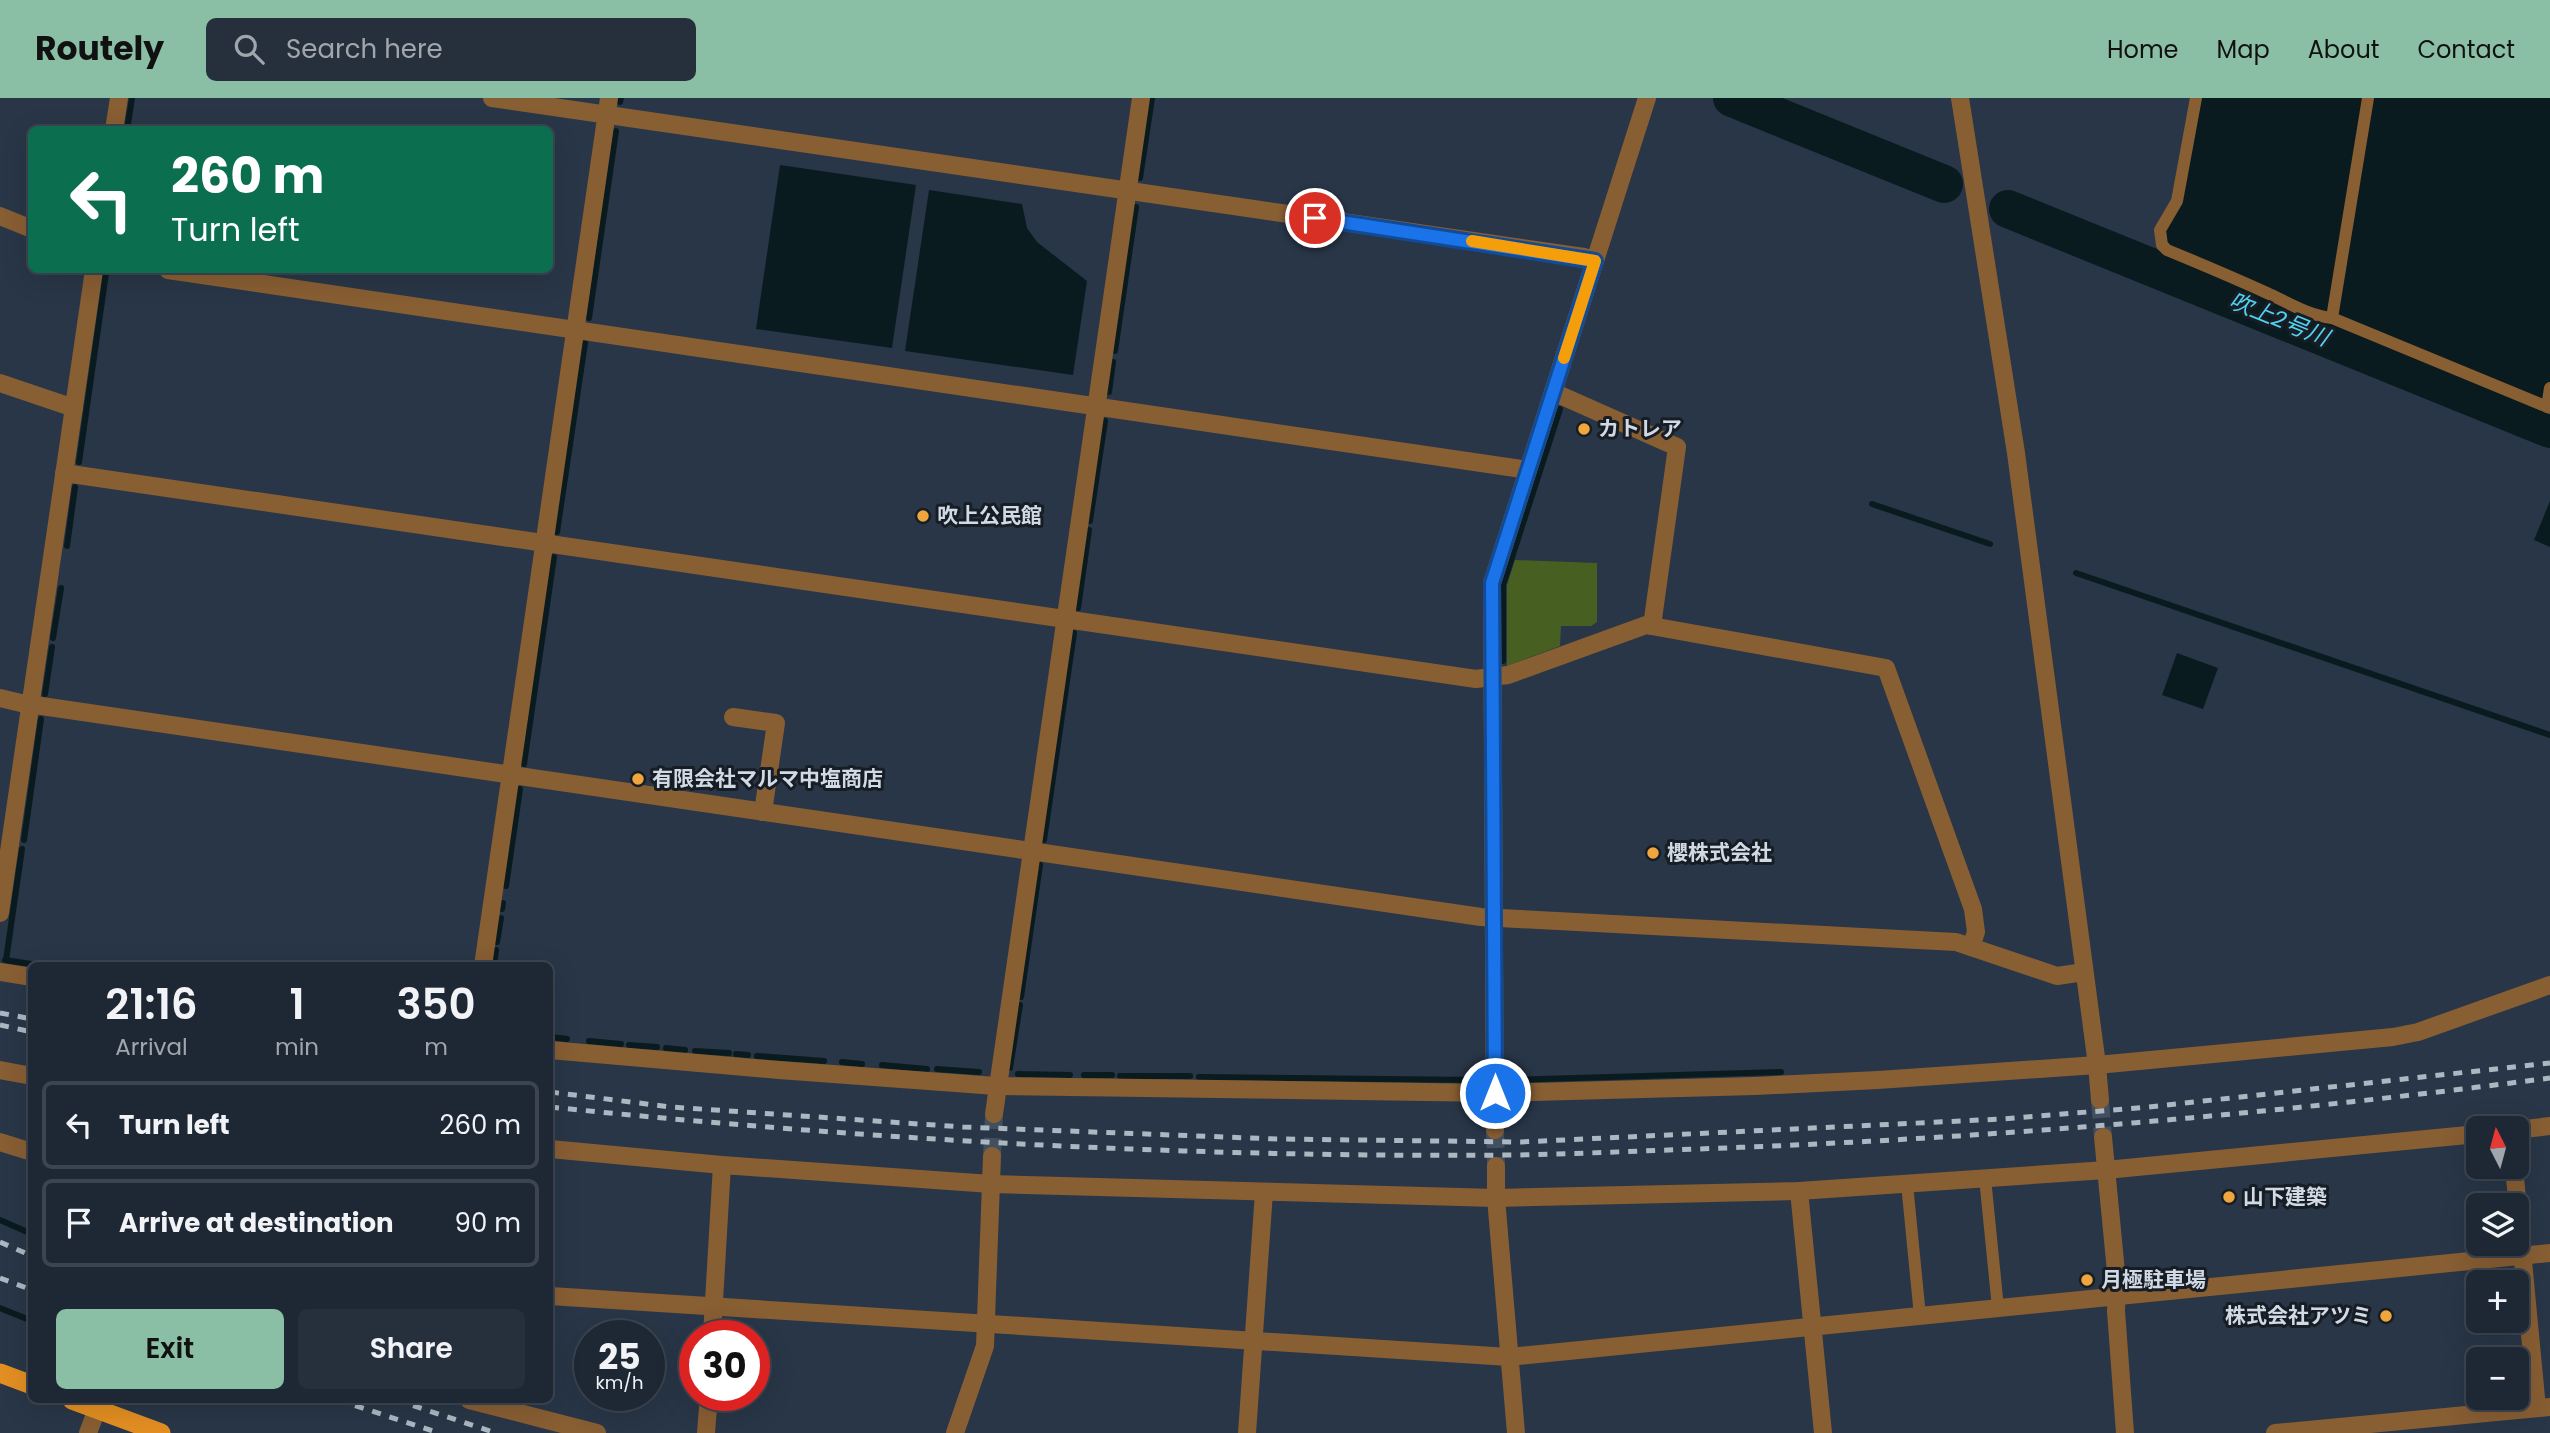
<!DOCTYPE html>
<meta charset="utf-8">
<style>
:root{--surface:#1e2835;--page:#26303d;--text:#f1f3f6;--muted:#a1a6ad;--line:#3c4450;--accent:#8abfa5}
body{margin:0;font-family:Poppins,"Noto Sans JP",sans-serif;background:var(--page);color:var(--text);height:100vh;display:flex;flex-direction:column;font-size:26px;white-space:nowrap}
*{box-sizing:border-box;margin:0}
p{font-size:23px;color:var(--muted)}
.icon{flex:none;width:38px;height:38px;fill:none;stroke:currentColor;stroke-width:2;stroke-linecap:round;stroke-linejoin:round}
.map{position:relative;flex:1;overflow:hidden}
.details{position:absolute;left:28px;top:864px;width:525px;height:441px;display:flex;flex-direction:column;background:var(--surface);border-radius:10px;box-shadow:0 7px 28px #0002,0 0 0 2px var(--line)}
.details>*{flex:none}
.hud{position:absolute;left:28px;top:28px;width:525px;height:147px;border-radius:10px;box-shadow:0 7px 28px #0002,0 0 0 2px var(--line);background:#0b6e4f;color:#fff;overflow:hidden}
.needle{width:46px;rotate:354deg}
.controls{position:absolute;left:2466px;top:1018px;display:grid;gap:14px}
.controls a{display:grid;place-items:center;width:63px;height:63px;border-radius:10px;background:var(--surface);box-shadow:0 7px 28px #0002,0 0 0 2px var(--line);font-size:35px}
.speed{position:absolute;left:574px;top:1222px;display:flex;gap:14px;font-size:35px;font-weight:700;text-align:center}
.speed>*{display:grid;place-content:center;width:91px;height:91px;border-radius:50%;background:var(--surface);box-shadow:0 7px 28px #0002,0 0 0 2px var(--line);line-height:1}
.speed small{font-size:18px;font-weight:400}
.speed .limit{border:10px solid #d22;background:#fff;color:#111}
.pin{position:absolute;display:grid;place-items:center;width:60px;height:60px;color:#fff;margin:-30px;border:4px solid #fff;border-radius:50%;box-shadow:0 2px 7px #0007}
.me{position:absolute;width:77px;margin:-38px;rotate:0deg;stroke-linejoin:round;filter:drop-shadow(0 0 5px #0008)}
.turn{display:flex;align-items:center;gap:24px;height:147px;padding:0 28px;font-size:32px}
.turn .icon{width:91px;height:91px;stroke-width:2.5}
.turn b{display:block;font-size:49px;line-height:60px}
.eta{display:flex;justify-content:space-evenly;align-items:center;height:119px;text-align:center}
.eta b{font-size:42px;font-weight:600;line-height:49px}
.primary-button{display:flex;gap:14px;margin-top:auto;padding:14px 28px}
.primary-button a{flex:1;height:80px;border-radius:10px;background:var(--accent);color:#111;font-size:28px;font-weight:600;line-height:80px;text-align:center}
.primary-button a+a{background:var(--page);color:var(--text)}
ul{padding:0;list-style:none}
li{display:flex;align-items:center;gap:21px;height:88px;margin:0 14px 10px;padding:0 14px;border:4px solid var(--line);border-radius:10px}
li div{flex:1}
li b{display:block;font-size:26px}
li em{font-style:normal}
header{display:flex;align-items:center;gap:42px;box-sizing:border-box;height:98px;padding:0 35px;background:var(--accent);color:#111}
header strong{font-size:33px}
nav{display:flex;gap:38px;margin-inline-start:auto;font-size:24px}
.search{width:490px;height:63px;background:var(--page);display:flex;align-items:center;gap:18px;box-sizing:border-box;padding:0 24px;border-radius:10px;color:var(--muted);font-size:26px}
.map>svg:first-child{display:block}
</style>
<header>
<strong>Routely</strong>
<div class="search"><svg class="icon" aria-label="search" viewBox="0 0 24 24"><circle cx="10" cy="10" r="6"/><path d="M15 15l6 6"/></svg>Search here</div>
<nav><a>Home</a><a>Map</a><a>About</a><a>Contact</a></nav>
</header>
<div class="map">
<svg width="2550" height="1335" viewBox="0 0 2550 1335">
<rect width="100%" height="100%" fill="#283647"/>
<g fill="#475f20">
<polygon points="1745,0 1780,0 1914,54 1918,58 1919,64 1915,67 1909,66"/>
<polygon points="1515,462 1597,465 1597,524 1591,528 1561,528 1560,548 1507,568 1507,487"/>
</g>
<g fill="#0a1b1f">
<polygon points="2192,0 2550,0 2550,314 2165,155 2157,131 2174,102"/>
<polygon points="780,67 916,87 892,250 756,231"/>
<polygon points="929,92 1022,106 1027,130 1037,144 1087,183 1073,277 905,253"/>
<polygon points="2550,403 2550,449 2534,442"/>
<polygon points="2177,555 2218,570 2203,611 2162,597"/>
</g>
<g fill="none" stroke-linecap="round" stroke-linejoin="round">
<g stroke="#0a1b1f" stroke-width="6">
<polyline points="620,4 621,0"/>
<polyline points="127,32 132,0"/>
<polyline points="1140,80 1152,0"/>
<polyline points="589,220 616,33"/>
<polyline points="1115,253 1136,109"/>
<polyline points="1109,294 1113,264"/>
<polyline points="79,364 106,175"/>
<polyline points="1872,406 1990,446"/>
<polyline points="1090,423 1105,323"/>
<polyline points="557,434 585,245"/>
<polyline points="67,448 75,389"/>
<polyline points="2076,475 2550,637"/>
<polyline points="1078,510 1089,432"/>
<polyline points="53,540 61,490"/>
<polyline points="1503,563 1503,487 1560,311"/>
<polyline points="45,596 52,549"/>
<polyline points="524,666 554,459"/>
<polyline points="24,742 41,621"/>
<polyline points="1044,742 1074,535"/>
<polyline points="506,788 520,691"/>
<polyline points="502,811 503,805"/>
<polyline points="497,844 501,820"/>
<polyline points="5,862 31,866"/>
<polyline points="6,862 22,751"/>
<polyline points="494,868 496,852"/>
<polyline points="1021,899 1040,767"/>
<polyline points="551,939 567,941"/>
<polyline points="589,943 621,946"/>
<polyline points="629,947 657,949"/>
<polyline points="666,950 685,952"/>
<polyline points="695,953 729,955"/>
<polyline points="736,956 748,957"/>
<polyline points="757,958 824,963"/>
<polyline points="842,964 862,966"/>
<polyline points="882,967 927,971"/>
<polyline points="1010,970 1020,907"/>
<polyline points="937,971 979,974"/>
<polyline points="1018,976 1070,977"/>
<polyline points="1084,977 1112,977"/>
<polyline points="1120,978 1190,978"/>
<polyline points="1199,979 1480,982"/>
<polyline points="1505,982 1781,974"/>
<polyline points="0,1122 32,1136"/>
<polyline points="0,1210 32,1223"/>
</g>
<g stroke="#0a1b1f" stroke-width="38">
<polyline points="1732,0 1944,86"/>
<polyline points="2008,111 2550,331"/>
</g>
<g stroke="#414f5f" stroke-width="18" stroke-dasharray="18 9" stroke-linecap="butt">
<polyline points="2100,1002 2103,1039"/>
<polyline points="1495,1032 1496,1068"/>
<polyline points="992,1058 994,1016"/>
</g>
<g stroke="#885e33" stroke-width="12">
<path d="M2196 0 2177 103 2160 132 2162 147 2167 152C2201 166 2234 180 2267 195 2289 205 2307 217 2332 220"/>
<polyline points="2368,0 2332,220 2550,310"/>
<polyline points="2547,309 2550,290"/>
<polyline points="1985,1080 1998,1210"/>
<polyline points="1907,1086 1920,1218"/>
</g>
<g stroke="#885e33" stroke-width="18">
<polyline points="492,0 1584,159 1595,163"/>
<polyline points="114,32 119,0"/>
<polyline points="0,118 32,131"/>
<polyline points="168,172 1528,372"/>
<polyline points="0,285 74,310"/>
<polyline points="1553,294 1677,349 1652,528"/>
<polyline points="64,375 1476,581 1508,577 1646,527 1886,570 1973,811 1976,834 1971,849"/>
<polyline points="0,600 21,605 1481,819 1956,844 2057,878 2084,874"/>
<polyline points="733,619 776,625 763,714"/>
<polyline points="0,815 94,172"/>
<polyline points="483,868 609,0"/>
<polyline points="2097,967 2100,1002"/>
<polyline points="0,972 32,978"/>
<polyline points="994,1016 1141,0"/>
<polyline points="1495,1032 1492,485 1647,0"/>
<polyline points="2516,1032 2550,1028"/>
<polyline points="2103,1039 2117,1184 2116,1213 2125,1335"/>
<polyline points="0,1044 32,1054"/>
<polyline points="550,1051 722,1067 991,1086 1496,1100 1799,1093 2106,1072 2478,1036"/>
<polyline points="1496,1068 1496,1100 1516,1335"/>
<polyline points="2514,1069 2537,1310"/>
<polyline points="1799,1093 1823,1335"/>
<polyline points="550,1198 1509,1259 2550,1155"/>
<polyline points="712,1237 722,1067"/>
<polyline points="469,1302 597,1335"/>
<polyline points="88,1335 97,1311"/>
<polyline points="706,1335 709,1297"/>
<polyline points="955,1335 985,1248 992,1058"/>
<polyline points="1247,1335 1264,1094"/>
<polyline points="2275,1335 2550,1309"/>
</g>
<g stroke="#885e33" stroke-width="18">
<polyline points="1960,0 2016,355 2097,967"/>
<polyline points="0,874 32,879"/>
<polyline points="550,952 779,972 996,988 1495,995 1755,988 1878,982 2097,967 2393,939 2418,934 2550,887"/>
</g>
<g stroke="#e28e22" stroke-width="19">
<polyline points="0,1275 32,1287"/>
<polyline points="72,1302 161,1335"/>
</g>
<g stroke="#adb7c2" stroke-width="5" stroke-dasharray="9 9" stroke-linecap="butt">
<polyline points="0,915 32,921"/>
<polyline points="0,927 32,934"/>
<polyline points="550,994 671,1009 963,1029 1277,1041 1521,1044 2002,1021 2149,1009 2550,965"/>
<path d="M550 1009C870 1042 1193 1060 1515 1057 1576 1056 1636 1053 1697 1051 1982 1041 2267 1017 2550 980"/>
<polyline points="0,1144 32,1158"/>
<polyline points="0,1180 32,1192"/>
<polyline points="338,1302 439,1335"/>
<polyline points="396,1302 496,1335"/>
</g>
</g>
<g fill="none" stroke-linecap="round" stroke-linejoin="round">
<defs>
<polyline id="route" points="1315,120 1595,163 1492,485 1495,995"/>
</defs>
<use href="#route" stroke="#114b97" stroke-width="18"/>
<use href="#route" stroke="#1a73e8" stroke-width="12"/>
<polyline stroke="#f59e0b" stroke-width="12" points="1472,143 1595,163 1564,260"/>
</g>
<g fill="#efa73d" stroke="#171d25" stroke-width="2.5">
<circle cx="1584" cy="331" r="7"/>
<circle cx="923" cy="418" r="7"/>
<circle cx="638" cy="681" r="7"/>
<circle cx="1653" cy="755" r="7"/>
<circle cx="2229" cy="1099" r="7"/>
<circle cx="2087" cy="1182" r="7"/>
<circle cx="2386" cy="1218" r="7"/>
</g>
<g text-anchor="middle" stroke-width="6" stroke-linejoin="round" paint-order="stroke">
<g font-size="21" font-weight="bold" fill="#d1dae4" stroke="#171d25" text-anchor="start">
<text x="1598" y="338">カトレア</text>
<text x="937" y="425">吹上公民館</text>
<text x="652" y="688">有限会社マルマ中塩商店</text>
<text x="1667" y="762">櫻株式会社</text>
<text x="2243" y="1106">山下建築</text>
<text x="2101" y="1189">月極駐車場</text>
<text x="2372" y="1225" text-anchor="end">株式会社アツミ</text>
</g>
<g font-size="23" font-style="italic" fill="#50d3f1" stroke="#171d25">
<text transform="translate(2279 221) rotate(22)" y="8">吹上2号川</text>
</g>
</g>
</svg>
<div class="controls">
<a><svg class="needle" viewBox="-14 -14 28 28"><path d="M0-13l5 13h-10z" fill="#e53935"/><path d="M0 13l5-13h-10z" fill="#a1a6ad"/></svg></a>
<a><svg class="icon" aria-label="layers" viewBox="0 0 24 24"><path d="M12 4l9 5-9 5-9-5zM3 14l9 5 9-5"/></svg></a>
<a>+</a>
<a>−</a>
</div>
<div class="speed"><div>25<small>km/h</small></div><div class="limit">30</div></div>
<div class="pin" style="left:1315px;top:120px;background:#d93025"><svg class="icon" aria-label="arrive" viewBox="0 0 24 24"><path d="M6 21V4h12l-3 4 3 4H6"/></svg></div>
<svg class="me" style="left:1495px;top:995px" viewBox="-20 -20 40 40"><circle r="17" fill="#1a73e8" stroke="#fff" stroke-width="3"/><path d="M0-11L8 9 0 5-8 9z" fill="#fff"/></svg>
<div class="hud">
<div class="turn"><svg class="icon" aria-label="left" viewBox="0 0 24 24"><path d="M17 20v-9H6M10 6l-5 5 5 5"/></svg><div><b>260 m</b>Turn left</div></div>
</div>
<section class="details">
<div class="eta">
<div><b>21:16</b><p>Arrival</p></div>
<div><b>1</b><p>min</p></div>
<div><b>350</b><p>m</p></div>
</div>
<ul>
<li><svg class="icon" aria-label="left" viewBox="0 0 24 24"><path d="M17 20v-9H6M10 6l-5 5 5 5"/></svg><div><b>Turn left</b></div><em>260 m</em></li>
<li><svg class="icon" aria-label="arrive" viewBox="0 0 24 24"><path d="M6 21V4h12l-3 4 3 4H6"/></svg><div><b>Arrive at destination</b></div><em>90 m</em></li>
</ul>
<div class="primary-button"><a>Exit</a><a>Share</a></div>
</section>
</div>
